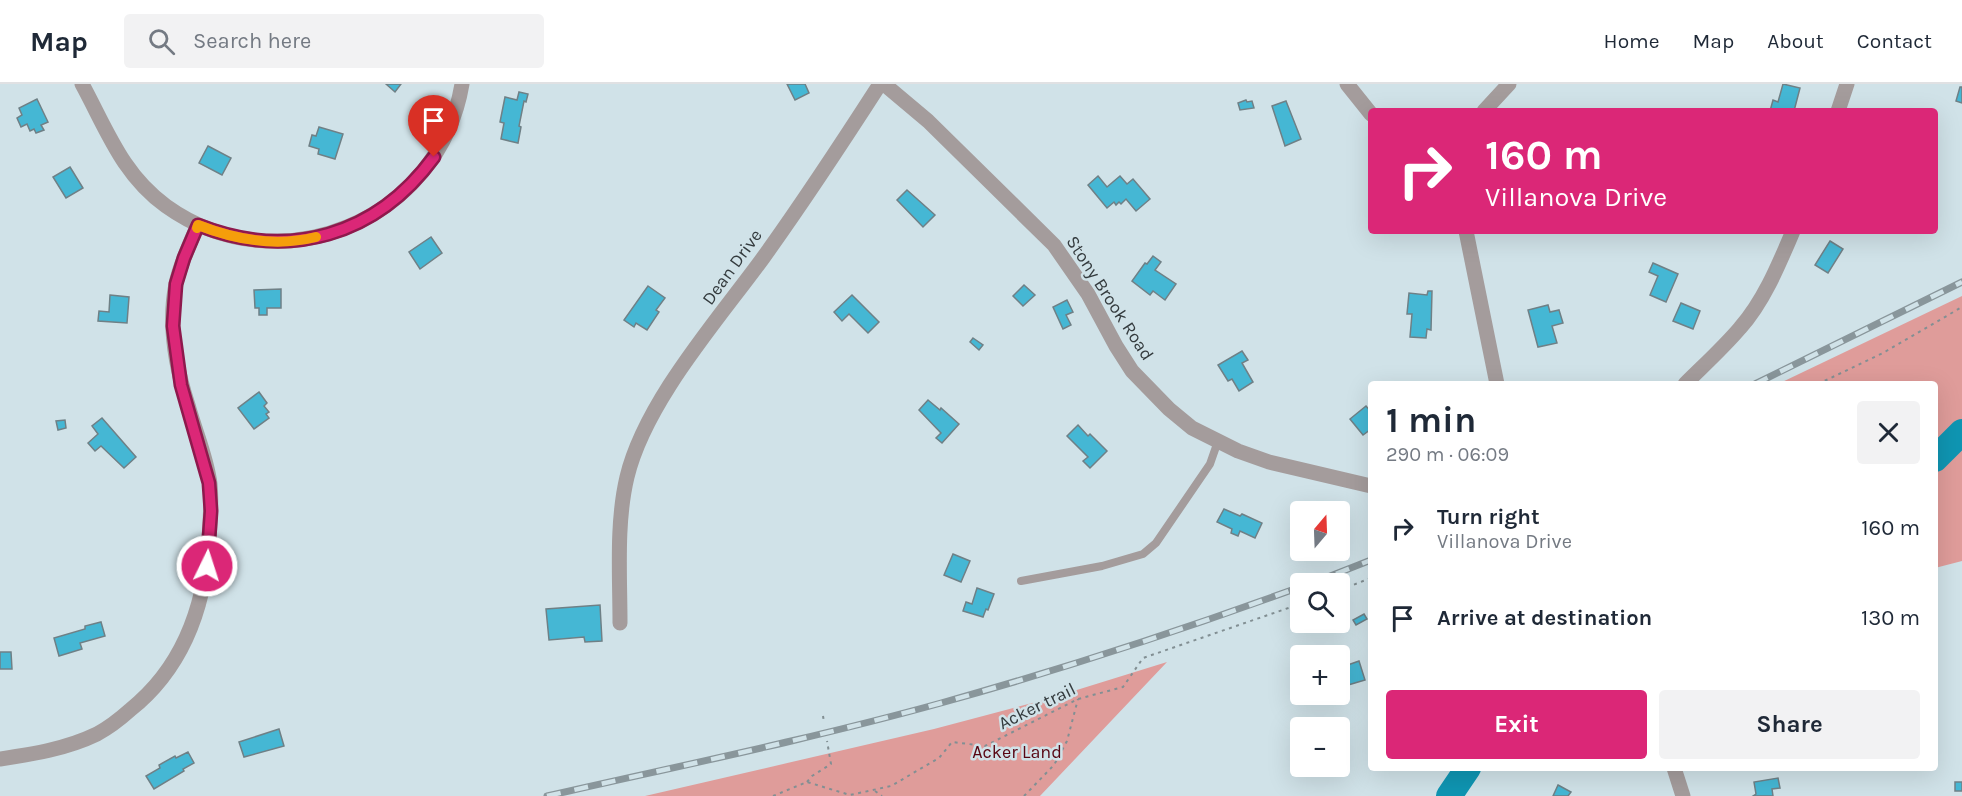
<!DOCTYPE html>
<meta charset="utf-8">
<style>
:root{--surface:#fff;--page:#f2f2f3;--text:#1f2937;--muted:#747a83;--line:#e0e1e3;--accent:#db2777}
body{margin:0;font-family:Karla,sans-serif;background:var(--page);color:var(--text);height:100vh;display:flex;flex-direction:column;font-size:22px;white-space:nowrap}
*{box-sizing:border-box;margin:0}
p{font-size:20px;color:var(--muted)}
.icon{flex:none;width:33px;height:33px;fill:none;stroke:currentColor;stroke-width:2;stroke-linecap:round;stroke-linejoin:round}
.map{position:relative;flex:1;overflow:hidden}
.panel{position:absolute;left:1368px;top:297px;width:570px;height:390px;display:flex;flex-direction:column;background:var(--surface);border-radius:6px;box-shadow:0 6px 24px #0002}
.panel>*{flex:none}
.banner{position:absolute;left:1368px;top:24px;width:570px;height:126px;border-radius:6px;box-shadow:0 6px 24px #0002;background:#db2777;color:#fff;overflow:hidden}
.needle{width:39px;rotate:19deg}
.fabs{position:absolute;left:1290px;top:417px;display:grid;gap:12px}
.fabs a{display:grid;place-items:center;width:60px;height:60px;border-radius:6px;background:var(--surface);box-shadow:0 6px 24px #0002;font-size:30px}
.pin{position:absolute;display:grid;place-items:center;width:51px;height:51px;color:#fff;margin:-62px -26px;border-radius:50% 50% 50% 0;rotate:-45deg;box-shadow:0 0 6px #0007}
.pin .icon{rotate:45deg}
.me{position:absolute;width:66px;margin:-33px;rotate:4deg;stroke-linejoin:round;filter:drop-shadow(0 0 4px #0008)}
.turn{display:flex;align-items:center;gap:21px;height:126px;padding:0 18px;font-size:27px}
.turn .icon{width:78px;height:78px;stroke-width:2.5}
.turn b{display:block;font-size:42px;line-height:51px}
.round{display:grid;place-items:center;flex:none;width:63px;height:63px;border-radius:6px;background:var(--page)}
.head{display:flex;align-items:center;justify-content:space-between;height:102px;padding:0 18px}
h1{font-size:36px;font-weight:700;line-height:45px}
.action{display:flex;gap:12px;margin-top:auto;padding:12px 18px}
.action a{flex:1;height:69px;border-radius:6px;background:var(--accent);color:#fff;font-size:24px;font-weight:700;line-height:69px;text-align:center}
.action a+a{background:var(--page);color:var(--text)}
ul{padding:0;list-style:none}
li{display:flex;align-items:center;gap:18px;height:90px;padding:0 18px}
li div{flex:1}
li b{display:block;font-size:22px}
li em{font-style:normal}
header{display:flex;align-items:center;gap:36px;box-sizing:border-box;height:84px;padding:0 30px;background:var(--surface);border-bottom:2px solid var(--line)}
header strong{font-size:28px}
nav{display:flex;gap:33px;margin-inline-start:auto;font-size:21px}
.search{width:420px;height:54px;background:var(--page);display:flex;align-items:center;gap:15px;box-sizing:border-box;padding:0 21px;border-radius:6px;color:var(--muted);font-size:22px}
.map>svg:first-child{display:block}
</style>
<header>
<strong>Map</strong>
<div class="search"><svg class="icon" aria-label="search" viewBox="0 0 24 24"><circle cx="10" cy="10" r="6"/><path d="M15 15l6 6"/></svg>Search here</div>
<nav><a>Home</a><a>Map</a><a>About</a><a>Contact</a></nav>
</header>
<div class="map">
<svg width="1962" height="712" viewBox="0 0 1962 712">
<rect width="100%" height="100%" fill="#d0e2e8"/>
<g fill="#df9c9a">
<polygon points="1962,212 1962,477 1935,484 1935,300 1778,300"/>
<polygon points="1167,578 1040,712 645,712 934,645 1051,614"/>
</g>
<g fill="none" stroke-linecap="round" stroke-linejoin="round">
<g stroke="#0f95b2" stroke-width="26">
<polyline points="1935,375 1962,348"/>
<polyline points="1449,712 1468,684"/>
</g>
</g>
<g fill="#45b7d4" stroke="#6f8086" stroke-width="1.5">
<polygon points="386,0 401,0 395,8"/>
<polygon points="787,0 805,0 809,9 795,16"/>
<polygon points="1783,0 1800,4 1794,27 1770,27 1773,16 1778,18"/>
<polygon points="1960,3 1962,3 1962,19 1956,17"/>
<polygon points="519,8 528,10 526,18 524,17 519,42 521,43 518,59 501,55 504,39 500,38 505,13 517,16"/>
<polygon points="37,15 48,38 41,41 44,46 36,49 34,45 30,47 27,40 21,43 17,34 22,31 19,24"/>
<polygon points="1246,16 1247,18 1252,17 1254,24 1240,26 1238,19"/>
<polygon points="1286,17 1301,55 1285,62 1272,22"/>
<polygon points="319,43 343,50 335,75 318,70 319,65 309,62 312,51 316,52"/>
<polygon points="208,62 231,74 222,91 199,79"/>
<polygon points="70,83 83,104 66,114 53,93"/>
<polygon points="1098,92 1107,103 1120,92 1127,100 1133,95 1150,115 1136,127 1126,115 1121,120 1119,118 1116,121 1114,118 1107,124 1088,101"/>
<polygon points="907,106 935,131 923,143 897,116"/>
<polygon points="431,153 442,169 420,185 409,168"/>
<polygon points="1830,157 1843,165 1828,189 1815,181"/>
<polygon points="1153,172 1161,178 1155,186 1176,200 1165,216 1153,207 1150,211 1132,197 1145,179 1147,180"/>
<polygon points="1653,179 1678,190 1666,218 1650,211 1658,192 1649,188"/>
<polygon points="1024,201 1035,211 1023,222 1013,212"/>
<polygon points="648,202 665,214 656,226 659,228 647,246 636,239 634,243 624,236"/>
<polygon points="281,205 281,224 267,224 267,231 259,231 259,224 255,224 254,206"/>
<polygon points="1428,207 1432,207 1431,246 1427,245 1426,254 1410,253 1412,230 1407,230 1409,209 1427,211"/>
<polygon points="110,211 129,213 127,239 98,237 99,227 109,228"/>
<polygon points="852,211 879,238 868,249 849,230 842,237 834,228"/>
<polygon points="1067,216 1073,228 1066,231 1071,241 1063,245 1053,223"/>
<polygon points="1681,219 1700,227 1693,245 1673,237"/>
<polygon points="1548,221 1550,228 1559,226 1563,239 1552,242 1557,259 1538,263 1528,226"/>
<polygon points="973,254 983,261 979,266 970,258"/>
<polygon points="1242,267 1248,276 1242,279 1253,298 1239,307 1232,295 1228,297 1218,281"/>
<polygon points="259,308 267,319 264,322 269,328 266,330 269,334 254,345 238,324"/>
<polygon points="928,316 940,326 941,324 959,340 942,359 936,354 941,349 919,326"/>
<polygon points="1366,322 1371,328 1371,345 1363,351 1350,335"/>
<polygon points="102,334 136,373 124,384 101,362 95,367 88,359 98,350 92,342"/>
<polygon points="65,336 66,344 58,346 56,337"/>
<polygon points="1078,341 1088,352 1090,350 1107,367 1090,384 1083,377 1088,373 1067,352"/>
<polygon points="1224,425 1240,432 1242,430 1262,439 1255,454 1240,447 1238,452 1231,449 1232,445 1217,438"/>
<polygon points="953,470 970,477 961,498 944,491"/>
<polygon points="977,504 994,510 988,526 986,525 983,533 963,527 966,518 972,520"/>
<polygon points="600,521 602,557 585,558 584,553 549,556 546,525"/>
<polygon points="1364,530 1367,535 1356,541 1353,536"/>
<polygon points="101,538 105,552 80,559 82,565 59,572 54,554 85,545 85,542"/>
<polygon points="0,568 11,568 12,585 0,585"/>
<polygon points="1359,577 1365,596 1348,601 1342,583"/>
<polygon points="279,645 284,662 244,673 239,658"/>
<polygon points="188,668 194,679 183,685 184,687 154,705 146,692 160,684 159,681 175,672 176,674"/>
<polygon points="1778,694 1780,704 1772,705 1773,712 1753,712 1756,710 1754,698"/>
<rect x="1955" y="698" width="7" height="9"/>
<polygon points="1558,701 1571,708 1568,712 1553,712"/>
</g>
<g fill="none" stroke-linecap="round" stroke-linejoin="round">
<g stroke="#828f93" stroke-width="2" stroke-dasharray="3 4.5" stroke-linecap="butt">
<polyline points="1818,300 1883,269 1962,223"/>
<polyline points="1340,506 1371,494"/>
<polyline points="823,632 824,638"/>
<polyline points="807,698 812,692 831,680 827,657"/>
<polyline points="875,707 882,712"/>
<polyline points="773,712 807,698 850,711 891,702 939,674 952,658 985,662 1078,615 1123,603 1143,574 1300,520"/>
<polyline points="1024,712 1054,681 1067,657 1078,615"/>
</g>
<polyline stroke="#a49c9c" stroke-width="8" points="1021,497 1102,482 1143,470 1156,459 1210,380 1218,357"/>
<g stroke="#a49c9c" stroke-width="15">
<path d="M82 0C107 46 122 90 166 122 279 203 439 137 462 0"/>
<polyline points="884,0 928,37 1054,161 1088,210 1116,262 1132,287 1169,325 1192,344 1238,367 1269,378 1371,402"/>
<polyline points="1347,0 1371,30"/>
<polyline points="1484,27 1509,0"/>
<polyline points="1838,27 1847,0"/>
<polyline points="1466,147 1497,300"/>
<path d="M1685 300C1703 282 1723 264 1740 244 1764 217 1779 180 1793 147"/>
<path d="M620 539C620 492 616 439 627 393 645 318 717 237 763 174 804 117 842 59 880 0"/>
<path d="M0 675C33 670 66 665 97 650 108 644 120 635 130 626 184 583 205 522 209 455 210 437 212 418 210 400 207 374 195 347 188 321 176 284 168 239 176 200 180 180 190 159 198 141"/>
<polyline points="1674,684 1683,712"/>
</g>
<defs>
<g id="rail">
<polyline points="1755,300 1962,198"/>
<polyline points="1310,500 1371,476"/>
<path d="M547 712C679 682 811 655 941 619 1063 585 1182 546 1300 503"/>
</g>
</defs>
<use href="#rail" stroke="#89969b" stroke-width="7"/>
<use href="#rail" stroke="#d0e2e8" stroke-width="4.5" stroke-dasharray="14" stroke-linecap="butt"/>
</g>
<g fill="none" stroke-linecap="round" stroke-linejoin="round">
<defs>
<path id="route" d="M207 482 211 427 209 399 181 301 173 242 176 200 184 174 198 141C289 177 376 152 434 73"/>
</defs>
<use href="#route" stroke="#8e194d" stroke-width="15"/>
<use href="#route" stroke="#db2777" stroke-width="10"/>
<path stroke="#f59e0b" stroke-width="10" d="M197 144 198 141C236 156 276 163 316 153"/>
</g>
<g text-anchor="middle" stroke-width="5" stroke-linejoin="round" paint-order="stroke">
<g font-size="18" fill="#343b3e" stroke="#d0e2e8">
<text transform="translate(732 183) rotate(-54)" y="6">Dean Drive</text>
<text transform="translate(1110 214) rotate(57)" y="6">Stony Brook Road</text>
<text transform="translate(1037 622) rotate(-26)" y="6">Acker trail</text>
</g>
<g font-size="18" fill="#570512" stroke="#d0e2e8">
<text x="1017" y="674">Acker Land</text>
</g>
</g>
</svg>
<div class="fabs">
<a><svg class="needle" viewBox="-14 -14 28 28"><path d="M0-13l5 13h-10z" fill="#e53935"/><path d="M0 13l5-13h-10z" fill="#747a83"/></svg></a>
<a><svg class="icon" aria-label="search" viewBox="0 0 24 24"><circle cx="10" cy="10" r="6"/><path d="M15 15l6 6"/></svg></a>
<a>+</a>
<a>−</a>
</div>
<div class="pin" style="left:434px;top:73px;background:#d93025"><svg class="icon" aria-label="arrive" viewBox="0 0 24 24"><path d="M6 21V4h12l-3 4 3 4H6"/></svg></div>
<svg class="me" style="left:207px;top:482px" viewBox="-20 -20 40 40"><circle r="17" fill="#db2777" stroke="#fff" stroke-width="3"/><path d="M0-11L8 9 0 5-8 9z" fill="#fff"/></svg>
<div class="banner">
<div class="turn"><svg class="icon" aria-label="right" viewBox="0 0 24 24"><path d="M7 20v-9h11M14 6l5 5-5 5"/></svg><div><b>160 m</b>Villanova Drive</div></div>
</div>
<section class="panel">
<div class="head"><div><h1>1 min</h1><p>290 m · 06:09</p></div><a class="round"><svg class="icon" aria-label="close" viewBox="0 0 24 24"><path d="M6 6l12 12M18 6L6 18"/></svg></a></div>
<ul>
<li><svg class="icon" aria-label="right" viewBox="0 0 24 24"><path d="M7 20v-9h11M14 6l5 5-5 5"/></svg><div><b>Turn right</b><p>Villanova Drive</p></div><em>160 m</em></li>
<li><svg class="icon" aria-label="arrive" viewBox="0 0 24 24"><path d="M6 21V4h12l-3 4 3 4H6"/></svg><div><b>Arrive at destination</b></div><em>130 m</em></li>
</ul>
<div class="action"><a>Exit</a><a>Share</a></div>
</section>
</div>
